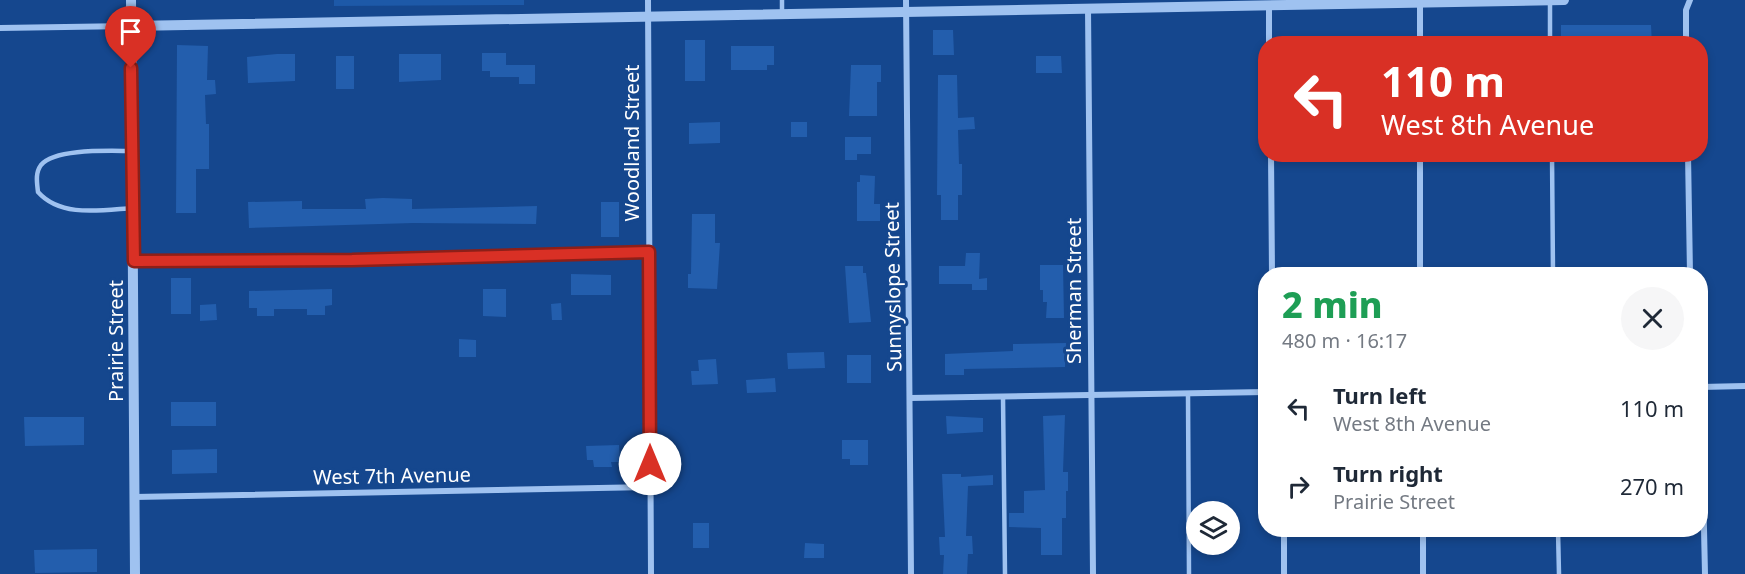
<!DOCTYPE html>
<meta charset="utf-8">
<style>
:root{--surface:#fff;--page:#f6f6f7;--text:#1f2937;--muted:#747a83}
body{margin:0;font-family:"Noto Sans",sans-serif;background:var(--page);color:var(--text);height:100vh;display:flex;flex-direction:column;font-size:22px;white-space:nowrap}
*{box-sizing:border-box;margin:0}
p{font-size:20px;color:var(--muted)}
.icon{flex:none;width:33px;height:33px;fill:none;stroke:currentColor;stroke-width:2;stroke-linecap:round;stroke-linejoin:round}
.map{position:relative;flex:1;overflow:hidden}
.panel{position:absolute;left:1258px;top:267px;width:450px;height:270px;display:flex;flex-direction:column;background:var(--surface);border-radius:24px;box-shadow:0 3px 9px #0003}
.panel>*{flex:none}
.hud{position:absolute;left:1258px;top:36px;width:450px;height:126px;border-radius:24px;box-shadow:0 3px 9px #0003;background:#d93025;color:#fff;overflow:hidden}
.fabs{position:absolute;left:1186px;top:501px;display:grid;gap:12px}
.fabs a{display:grid;place-items:center;width:54px;height:54px;border-radius:50%;background:var(--surface);box-shadow:0 3px 9px #0003;font-size:30px}
.pin{position:absolute;display:grid;place-items:center;width:51px;height:51px;color:#fff;margin:-62px -26px;border-radius:50% 50% 50% 0;rotate:-45deg;box-shadow:0 0 6px #0007}
.pin .icon{rotate:45deg}
.me{position:absolute;width:66px;margin:-33px;rotate:0deg;stroke-linejoin:round;filter:drop-shadow(0 0 4px #0008)}
.turn{display:flex;align-items:center;gap:21px;height:126px;padding:0 24px;font-size:27px}
.turn .icon{width:78px;height:78px;stroke-width:2.5}
.turn b{display:block;font-size:42px;line-height:51px}
.round{display:grid;place-items:center;flex:none;width:63px;height:63px;border-radius:32px;background:var(--page)}
.headline{display:flex;align-items:center;justify-content:space-between;height:102px;padding:0 24px}
h1{font-size:36px;font-weight:800;line-height:45px;color:#1e9e55}
ul{padding:0;list-style:none}
li{display:flex;align-items:center;gap:18px;height:78px;padding:0 24px}
li div{flex:1}
li b{display:block;font-size:22px}
li em{font-style:normal}
.map>svg:first-child{display:block}
</style>
<div class="map">
<svg width="1745" height="574" viewBox="0 0 1745 574">
<rect width="100%" height="100%" fill="#15478e"/>
<polygon fill="#1d59a8" points="334,0 524,0 524,5 334,6"/>
<g fill="#235ead">
<polygon points="1561,25 1651,25 1652,44 1631,44 1631,38 1587,39 1587,44 1561,44"/>
<polygon points="933,30 953,30 954,55 933,55"/>
<rect x="685" y="40" width="20" height="41"/>
<polygon points="177,45 208,46 207,80 215,80 216,94 205,95 206,124 209,124 209,169 196,169 196,213 176,213"/>
<polygon points="731,46 774,46 774,65 767,65 767,70 731,70"/>
<polygon points="482,53 506,53 506,65 535,65 535,84 519,84 519,77 490,77 490,71 482,71"/>
<polygon points="277,54 295,54 295,81 248,83 247,57"/>
<polygon points="399,54 441,54 441,80 399,82"/>
<rect x="336" y="56" width="18" height="33"/>
<polygon points="1036,56 1061,56 1062,73 1036,73"/>
<polygon points="851,65 881,65 881,82 877,82 877,116 849,116"/>
<polygon points="938,75 957,75 958,118 974,117 975,129 958,130 959,164 962,164 962,195 958,195 958,220 941,220 941,195 937,195"/>
<polygon points="720,122 720,143 689,144 689,123"/>
<rect x="791" y="122" width="16" height="15"/>
<polygon points="845,137 871,137 871,154 857,154 857,160 845,160"/>
<polygon points="860,175 875,176 874,204 880,204 880,221 857,221 857,182 860,182"/>
<polygon points="383,198 412,199 412,209 537,206 536,224 413,223 249,228 248,202 302,201 302,209 366,209 365,199"/>
<rect x="601" y="202" width="18" height="35"/>
<polygon points="692,214 715,214 715,243 720,243 717,289 688,288 688,274 691,274"/>
<polygon points="966,253 980,253 979,279 987,278 987,290 972,290 972,284 939,284 939,266 965,266"/>
<polygon points="1040,265 1063,265 1064,318 1046,318 1047,302 1043,302 1043,290 1040,290"/>
<polygon points="845,266 863,266 863,273 866,273 871,322 849,323"/>
<polygon points="571,274 611,275 611,295 571,295"/>
<rect x="171" y="278" width="20" height="36"/>
<polygon points="332,289 332,305 325,306 325,315 307,315 307,309 274,309 274,316 257,316 257,308 249,308 249,291"/>
<polygon points="483,289 506,289 506,317 483,316"/>
<polygon points="561,303 562,320 552,320 551,304"/>
<polygon points="216,304 217,320 200,321 200,305"/>
<polygon points="459,339 476,340 476,357 459,357"/>
<polygon points="1066,343 1065,367 964,369 964,375 945,375 945,354 1013,351 1013,344"/>
<polygon points="824,352 825,368 788,369 787,353"/>
<rect x="847" y="355" width="24" height="28"/>
<polygon points="716,359 718,384 692,385 691,371 699,371 698,360"/>
<polygon points="775,378 776,392 747,393 746,380"/>
<rect x="171" y="402" width="45" height="24"/>
<polygon points="1065,415 1063,472 1068,472 1068,491 1066,491 1066,518 1062,518 1062,555 1041,555 1041,528 1009,527 1009,513 1024,513 1024,491 1045,490 1043,416"/>
<polygon points="946,416 983,418 983,432 947,434"/>
<polygon points="24,417 84,417 84,445 25,446"/>
<polygon points="842,440 868,440 868,465 850,465 850,459 842,459"/>
<polygon points="619,445 620,462 611,462 612,467 594,467 593,460 587,460 586,446"/>
<polygon points="217,449 217,473 172,474 172,450"/>
<polygon points="942,474 961,474 961,477 993,475 993,485 968,486 966,536 972,536 973,554 968,554 967,574 943,574 944,555 940,555 939,537 945,537"/>
<rect x="693" y="523" width="16" height="25"/>
<polygon points="805,543 824,544 824,558 804,558"/>
<polygon points="97,549 97,572 35,573 34,550"/>
</g>
<g fill="none" stroke-linecap="round" stroke-linejoin="round">
<g stroke="#9fc2f0" stroke-width="4.5">
<polyline points="782,0 782,13"/>
<polyline points="1550,0 1550,44"/>
<path d="M132 151C110 151 55 148 41 165 35 173 37 183 38 192 61 218 102 210 133 208"/>
<polyline points="1552,154 1553,274"/>
<polyline points="1188,394 1189,574"/>
<polyline points="1003,397 1005,574"/>
<polyline points="1558,530 1559,574"/>
</g>
<g stroke="#9fc2f0" stroke-width="6">
<polyline points="648,0 651,574"/>
<polyline points="906,0 911,574"/>
<polyline points="1420,2 1420,44"/>
<polyline points="1269,5 1269,44"/>
<polyline points="1088,8 1093,574"/>
<polyline points="0,28 130,26"/>
<polyline points="1686,44 1686,10 1690,0"/>
<polyline points="1271,154 1272,274"/>
<polyline points="1420,154 1420,274"/>
<polyline points="1688,154 1690,274"/>
<polyline points="134,261 352,260 649,252"/>
<polyline points="1701,387 1745,386"/>
<polyline points="1701,393 1705,574"/>
<polyline points="910,398 1266,392"/>
<polyline points="134,497 650,487"/>
<polyline points="1284,530 1284,574"/>
<polyline points="1423,530 1423,574"/>
</g>
<g stroke="#9fc2f0" stroke-width="10">
<polyline points="131,0 135,574"/>
<polyline points="130,26 1564,0"/>
</g>
</g>
<g fill="none" stroke-linecap="round" stroke-linejoin="round">
<defs>
<polyline id="route" points="131,68 134,261 352,260 649,252 650,464"/>
</defs>
<use href="#route" stroke="#8d1f18" stroke-width="15"/>
<use href="#route" stroke="#d93025" stroke-width="10"/>
</g>
<g text-anchor="middle" stroke-width="6" stroke-linejoin="round" paint-order="stroke">
<g font-size="20" fill="#fff" stroke="#15478e">
<text transform="translate(632 143) rotate(-90)" y="7">Woodland Street</text>
<text transform="translate(893 287) rotate(-91)" y="7">Sunnyslope Street</text>
<text transform="translate(1074 291) rotate(-90)" y="7">Sherman Street</text>
<text transform="translate(116 341) rotate(-90)" y="7">Prairie Street</text>
<text transform="translate(392 476) rotate(-1)" y="7">West 7th Avenue</text>
</g>
</g>
</svg>
<div class="fabs">
<a><svg class="icon" aria-label="layers" viewBox="0 0 24 24"><path d="M12 4l9 5-9 5-9-5zM3 14l9 5 9-5"/></svg></a>
</div>
<div class="pin" style="left:131px;top:68px;background:#d93025"><svg class="icon" aria-label="arrive" viewBox="0 0 24 24"><path d="M6 21V4h12l-3 4 3 4H6"/></svg></div>
<svg class="me" style="left:650px;top:464px" viewBox="-20 -20 40 40"><circle r="19" fill="#fff"/><path d="M0-13L10 11 0 6-10 11z" fill="#d93025"/></svg>
<div class="hud">
<div class="turn"><svg class="icon" aria-label="left" viewBox="0 0 24 24"><path d="M17 20v-9H6M10 6l-5 5 5 5"/></svg><div><b>110 m</b>West 8th Avenue</div></div>
</div>
<section class="panel">
<div class="headline"><div><h1>2 min</h1><p>480 m · 16:17</p></div><a class="round"><svg class="icon" aria-label="close" viewBox="0 0 24 24"><path d="M6 6l12 12M18 6L6 18"/></svg></a></div>
<ul>
<li><svg class="icon" aria-label="left" viewBox="0 0 24 24"><path d="M17 20v-9H6M10 6l-5 5 5 5"/></svg><div><b>Turn left</b><p>West 8th Avenue</p></div><em>110 m</em></li>
<li><svg class="icon" aria-label="right" viewBox="0 0 24 24"><path d="M7 20v-9h11M14 6l5 5-5 5"/></svg><div><b>Turn right</b><p>Prairie Street</p></div><em>270 m</em></li>
</ul>
</section>
</div>
